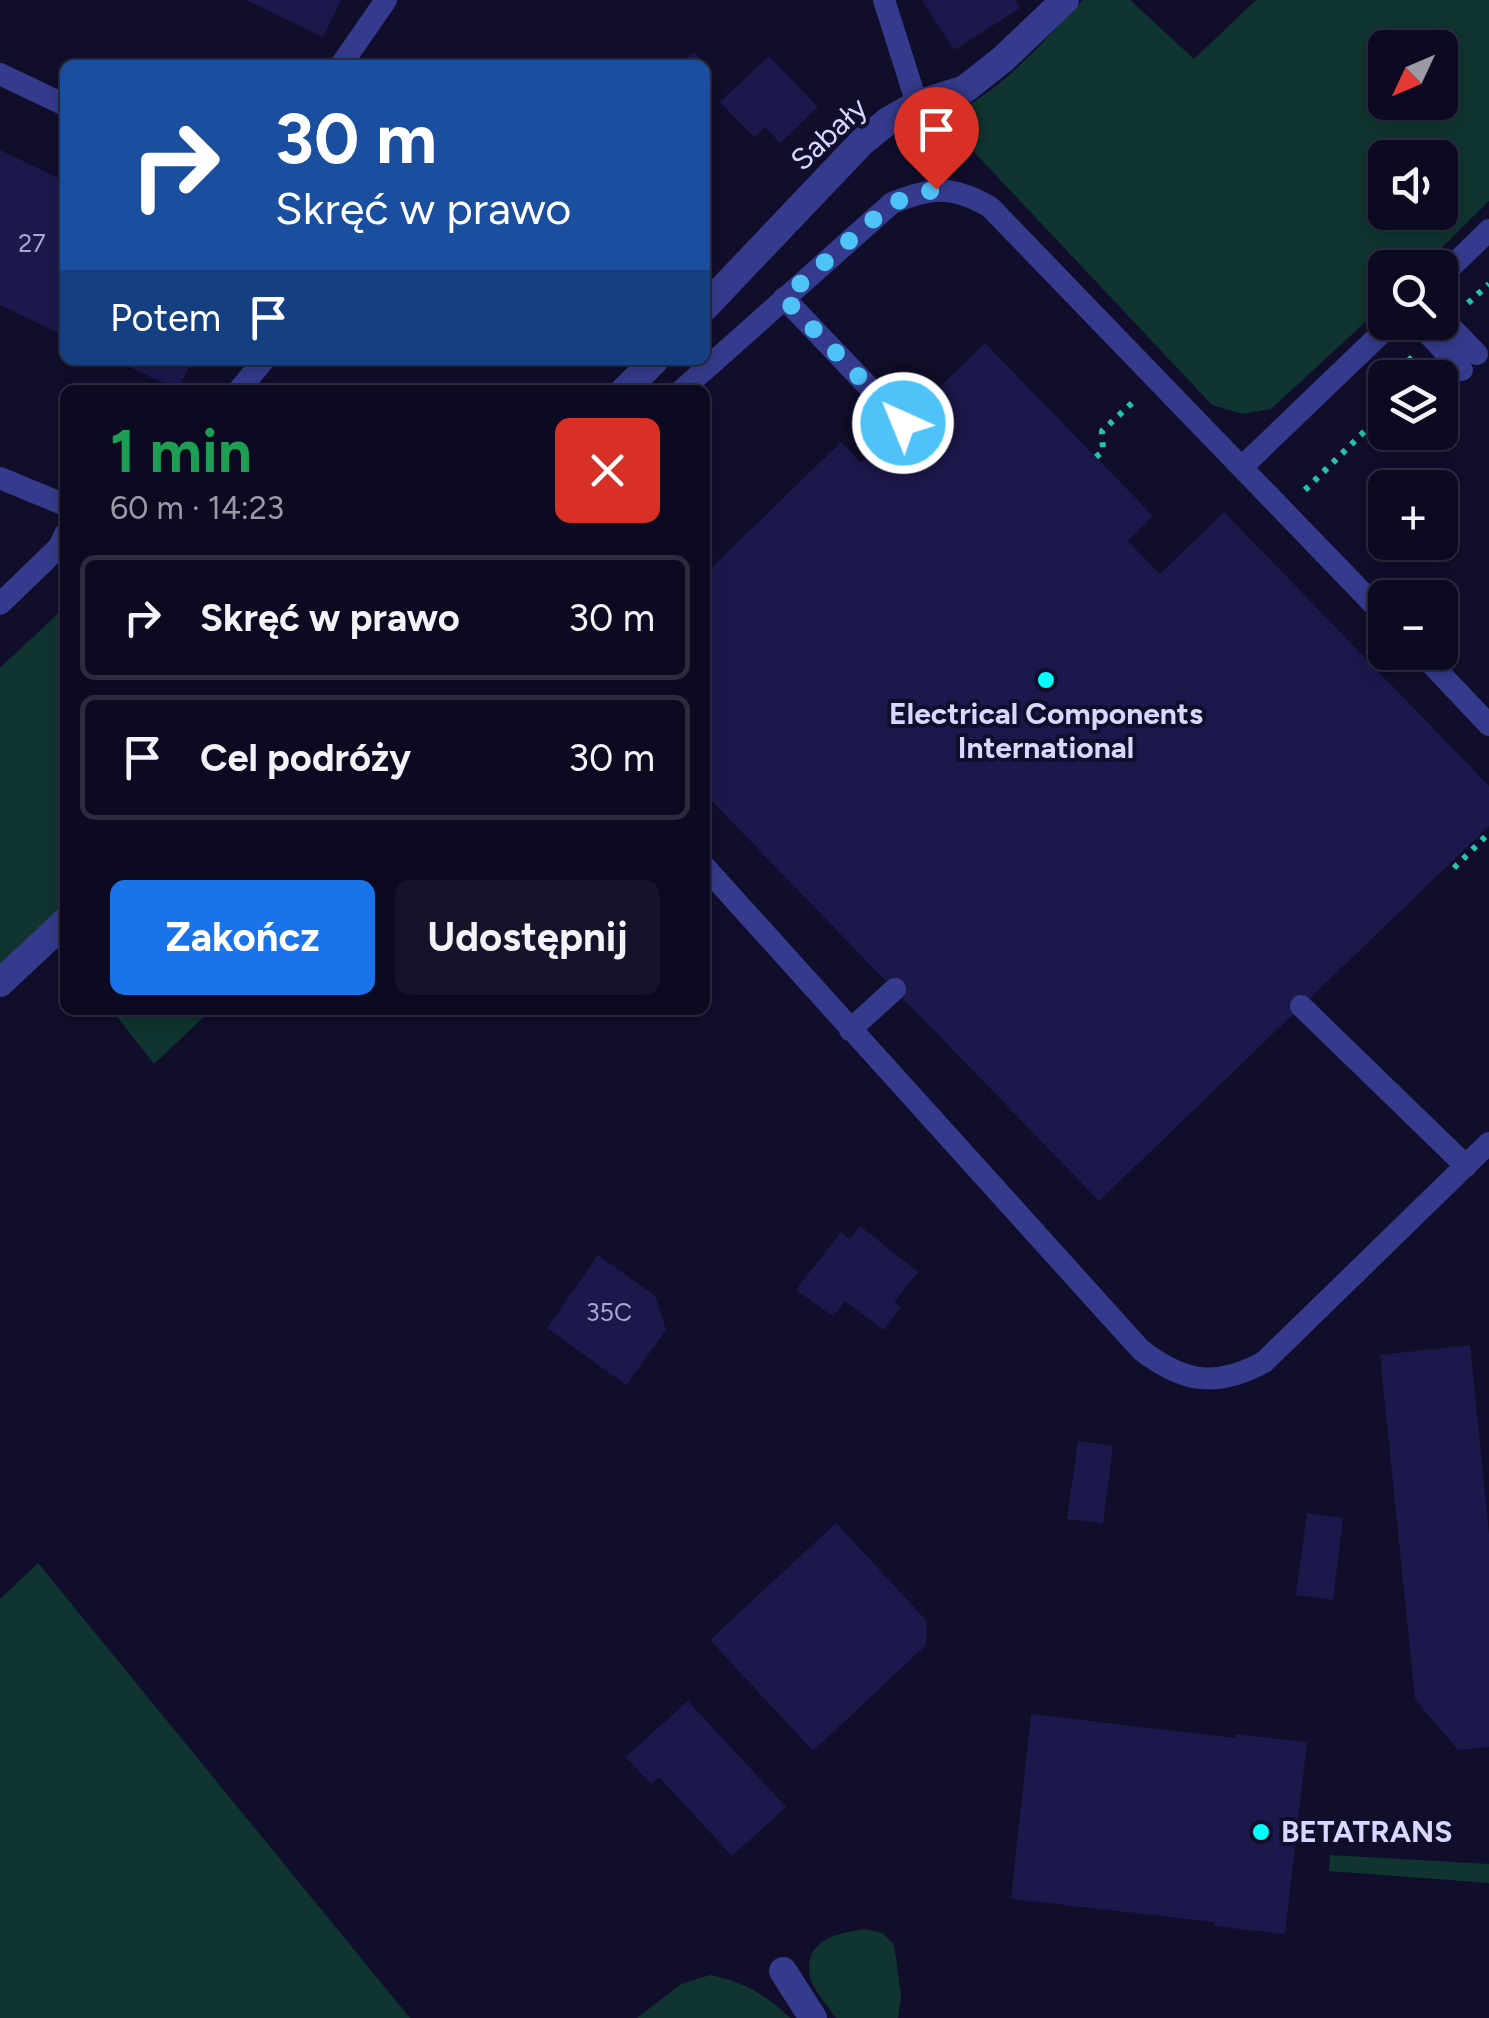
<!DOCTYPE html>
<html lang="pl">
<meta charset="utf-8">
<style>
:root{--surface:#0c0a20;--page:#151329;--text:#f1f3f6;--muted:#9a9aa5;--line:#2c2b3e;--accent:#1a73e8}
body{margin:0;font-family:Figtree,sans-serif;background:var(--page);color:var(--text);height:100vh;display:flex;flex-direction:column;font-size:38px;white-space:nowrap}
*{box-sizing:border-box;margin:0}
p{font-size:32px;color:var(--muted)}
.icon{flex:none;width:55px;height:55px;fill:none;stroke:currentColor;stroke-width:2;stroke-linecap:round;stroke-linejoin:round}
.map{position:relative;flex:1;overflow:hidden}
.details{position:absolute;left:60px;top:385px;width:650px;height:630px;display:flex;flex-direction:column;background:var(--surface);border-radius:15px;box-shadow:0 5px 15px #0003,0 0 0 2px var(--line)}
.details>*{flex:none}
.guide{position:absolute;left:60px;top:60px;width:650px;height:305px;border-radius:15px;box-shadow:0 5px 15px #0003,0 0 0 2px var(--line);background:#1a4fa0;color:#fff;overflow:hidden}
.needle{width:65px;rotate:226deg}
.fabs{position:absolute;left:1368px;top:30px;display:grid;gap:20px}
.fabs a{display:grid;place-items:center;width:90px;height:90px;border-radius:15px;background:var(--surface);box-shadow:0 5px 15px #0003,0 0 0 2px var(--line);font-size:50px}
.pin{position:absolute;display:grid;place-items:center;width:85px;height:85px;color:#fff;margin:-102px -42px;border-radius:50% 50% 50% 0;rotate:-45deg;box-shadow:0 0 10px #0007}
.pin .icon{rotate:45deg}
.me{position:absolute;width:110px;margin:-55px;rotate:316deg;stroke-linejoin:round;filter:drop-shadow(0 0 8px #0008)}
.turn{display:flex;align-items:center;gap:35px;height:210px;padding:0 50px;font-size:45px}
.turn .icon{width:130px;height:130px;stroke-width:2.5}
.turn b{display:block;font-size:70px;line-height:85px}
.then{display:flex;align-items:center;height:95px;padding:0 50px;background:#0003;gap:20px;font-size:38px}
.round{display:grid;place-items:center;flex:none;width:105px;height:105px;border-radius:15px;background:var(--page)}
.head{display:flex;align-items:center;justify-content:space-between;height:170px;padding:0 50px}
h1{font-size:60px;font-weight:700;line-height:75px;color:#1e9e55}
.primary-button{display:flex;gap:20px;margin-top:auto;padding:20px 50px}
.primary-button a{flex:1;height:115px;border-radius:15px;background:var(--accent);color:#fff;font-size:40px;font-weight:700;line-height:115px;text-align:center}
.primary-button a+a{background:var(--page);color:var(--text)}
ul{padding:0;list-style:none}
li{display:flex;align-items:center;gap:30px;height:125px;margin:0 20px 15px;padding:0 30px;border:5px solid var(--line);border-radius:15px}
li div{flex:1}
li b{display:block;font-size:38px}
li em{font-style:normal}
.map>svg:first-child{display:block}
</style>
<div class="map">
<svg width="1489" height="2018" viewBox="0 0 1489 2018">
<rect width="100%" height="100%" fill="#100e2a"/>
<g fill="#10342f" fill-rule="evenodd">
<path d="M1083 0H1130L1194 59 1256 0H1489V201L1422 267 1385 268V304L1271 409 1242 414 1212 405 942 118C1001 94 1040 44 1083 0ZM1385 48H1440V102H1385ZM1385 158H1440V212H1385Z"/>
<polygon points="65,607 65,908 0,970 0,668"/>
<polygon points="112,1010 211,1010 154,1064"/>
<polygon points="38,1563 410,2018 0,2018 0,1599"/>
<polygon points="1330,1855 1489,1864 1489,1883 1329,1871"/>
<path d="M865 1929 882 1933 894 1944 901 1996 898 2018H836C828 2006 812 1989 810 1976 804 1939 838 1933 865 1929Z"/>
<path d="M710 1975C742 1981 767 1995 790 2018H637L681 1984Z"/>
</g>
<g fill="#1d184c">
<polygon points="246,0 341,0 323,37"/>
<polygon points="922,0 1015,0 1020,8 954,50"/>
<polygon points="694,52 710,68 705,73 705,65 681,65"/>
<polygon points="769,56 818,107 780,143 765,127 754,137 720,102"/>
<polygon points="0,150 65,181 65,336 0,305"/>
<polygon points="985,343 1153,516 1128,541 1160,574 1224,512 1489,786 1489,826 1099,1201 705,794 705,574 841,442 861,463"/>
<polygon points="115,360 192,360 178,390"/>
<polygon points="1390,367 1400,378 1385,378 1385,406 1368,389"/>
<polygon points="860,1226 918,1272 894,1302 901,1307 883,1330 845,1301 833,1316 796,1290 841,1232 850,1239"/>
<polygon points="598,1255 655,1296 666,1330 626,1385 547,1328"/>
<polygon points="1470,1345 1489,1534 1489,1747 1458,1750 1415,1699 1380,1355"/>
<polygon points="1078,1441 1113,1446 1103,1523 1067,1519"/>
<polygon points="1307,1513 1343,1518 1333,1600 1296,1595"/>
<polygon points="836,1523 927,1621 926,1645 813,1751 710,1640"/>
<polygon points="688,1701 786,1807 732,1856 659,1777 651,1784 626,1757"/>
<polygon points="1031,1714 1235,1738 1235,1734 1307,1742 1285,1934 1214,1926 1215,1922 1011,1899"/>
</g>
<g fill="none" stroke-linecap="round" stroke-linejoin="round">
<g stroke="#25c4aa" stroke-width="6" stroke-dasharray="5 8" stroke-linecap="butt">
<polyline points="1468,303 1489,284"/>
<polyline points="1412,357 1403,366 1415,378"/>
<polyline points="1096,457 1103,451 1102,431 1132,403 1138,403"/>
<polyline points="1305,490 1375,421 1385,419"/>
<polyline points="1454,868 1489,833"/>
</g>
<g stroke="#353b8c" stroke-width="22">
<polyline points="884,0 917,104"/>
<polyline points="341,65 386,0"/>
<polyline points="0,74 65,105"/>
<polyline points="1440,278 1489,230"/>
<polyline points="784,298 903,423"/>
<polyline points="1440,316 1477,354"/>
<polyline points="1417,322 1462,370"/>
<polyline points="239,390 264,360"/>
<path d="M682 390 892 203C932 187 952 185 990 207L1385 616"/>
<polyline points="1243,466 1393,322"/>
<polyline points="0,478 65,505"/>
<polyline points="0,604 59,547 65,534"/>
<polyline points="1420,652 1489,725"/>
<path d="M705 867 1141 1350C1184 1383 1216 1388 1264 1362L1489 1143"/>
<polyline points="1301,1006 1466,1166"/>
<polyline points="850,1030 895,989"/>
</g>
<g stroke="#353b8c" stroke-width="28">
<polyline points="705,307 862,142 888,121 917,104 965,89 1003,59 1065,0"/>
<polyline points="625,390 655,360"/>
<polyline points="0,983 65,922"/>
<polyline points="783,1971 813,2018"/>
</g>
</g>
<g fill="none" stroke-linecap="round" stroke-linejoin="round">
<polyline stroke="#4fc3f7" stroke-width="18" stroke-dasharray="0 32.4" points="903,423 784,298 892,203 936,189"/>
</g>
<g fill="#03fffd" stroke="#100e2a" stroke-width="4">
<circle cx="1046" cy="680" r="10"/>
<circle cx="1261" cy="1832" r="10"/>
</g>
<g text-anchor="middle" stroke-width="8" stroke-linejoin="round" paint-order="stroke">
<g font-size="25" fill="#a8a7d2">
<text x="32" y="252">27</text>
<text x="609" y="1321">35C</text>
</g>
<g font-size="30" fill="#d7d7ff" stroke="#100e2a">
<text transform="translate(829 134) rotate(-43)" y="10">Sabały</text>
</g>
<g font-size="30" font-weight="bold" fill="#d7d7ff" stroke="#100e2a">
<text x="1046" y="724">Electrical Components<tspan x="1046" dy="34">International</tspan></text>
<text x="1281" y="1842" text-anchor="start">BETATRANS</text>
</g>
</g>
</svg>
<div class="fabs">
<a><svg class="needle" viewBox="-14 -14 28 28"><path d="M0-13l5 13h-10z" fill="#e53935"/><path d="M0 13l5-13h-10z" fill="#9a9aa5"/></svg></a>
<a><svg class="icon" aria-label="sound" viewBox="0 0 24 24"><path d="M4 9h4l5-4v14l-5-4H4zM17 9q2 3 0 6"/></svg></a>
<a><svg class="icon" aria-label="search" viewBox="0 0 24 24"><circle cx="10" cy="10" r="6"/><path d="M15 15l6 6"/></svg></a>
<a><svg class="icon" aria-label="layers" viewBox="0 0 24 24"><path d="M12 4l9 5-9 5-9-5zM3 14l9 5 9-5"/></svg></a>
<a>+</a>
<a>−</a>
</div>
<div class="pin" style="left:936px;top:189px;background:#d93025"><svg class="icon" aria-label="arrive" viewBox="0 0 24 24"><path d="M6 21V4h12l-3 4 3 4H6"/></svg></div>
<svg class="me" style="left:903px;top:423px" viewBox="-20 -20 40 40"><circle r="17" fill="#4fc3f7" stroke="#fff" stroke-width="3"/><path d="M0-11L8 9 0 5-8 9z" fill="#fff"/></svg>
<div class="guide">
<div class="turn"><svg class="icon" aria-label="right" viewBox="0 0 24 24"><path d="M7 20v-9h11M14 6l5 5-5 5"/></svg><div><b>30 m</b>Skręć w prawo</div></div>
<div class="then">Potem<svg class="icon" aria-label="arrive" viewBox="0 0 24 24"><path d="M6 21V4h12l-3 4 3 4H6"/></svg></div>
</div>
<section class="details">
<div class="head"><div><h1>1 min</h1><p>60 m · 14:23</p></div><a class="round" style="background:#d93025;color:#fff"><svg class="icon" aria-label="close" viewBox="0 0 24 24"><path d="M6 6l12 12M18 6L6 18"/></svg></a></div>
<ul>
<li><svg class="icon" aria-label="right" viewBox="0 0 24 24"><path d="M7 20v-9h11M14 6l5 5-5 5"/></svg><div><b>Skręć w prawo</b></div><em>30 m</em></li>
<li><svg class="icon" aria-label="arrive" viewBox="0 0 24 24"><path d="M6 21V4h12l-3 4 3 4H6"/></svg><div><b>Cel podróży</b></div><em>30 m</em></li>
</ul>
<div class="primary-button"><a>Zakończ</a><a>Udostępnij</a></div>
</section>
</div>
